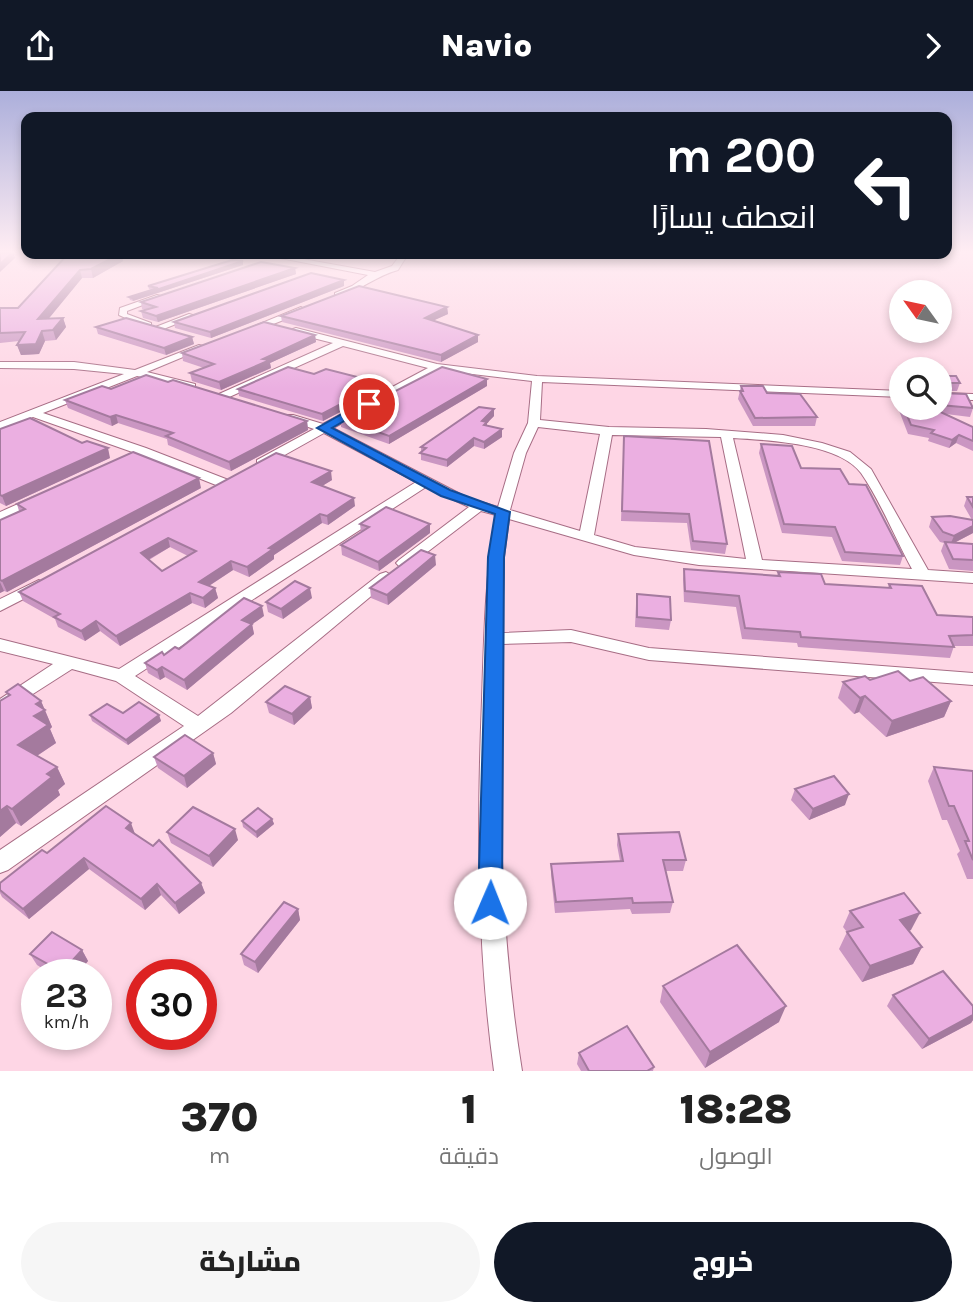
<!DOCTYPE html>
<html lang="ar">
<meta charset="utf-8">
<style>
:root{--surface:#fff;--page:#f6f6f6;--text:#222;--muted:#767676;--accent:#111827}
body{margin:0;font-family:Karla,Cairo,sans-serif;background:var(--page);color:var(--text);direction:rtl;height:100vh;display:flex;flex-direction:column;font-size:26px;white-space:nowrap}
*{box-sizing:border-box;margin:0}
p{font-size:23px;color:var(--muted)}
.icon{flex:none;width:38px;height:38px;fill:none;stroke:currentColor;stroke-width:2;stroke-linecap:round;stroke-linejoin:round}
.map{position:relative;height:980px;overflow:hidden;direction:ltr}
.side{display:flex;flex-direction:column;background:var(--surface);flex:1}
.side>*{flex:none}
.hud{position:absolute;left:21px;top:21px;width:931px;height:147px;border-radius:14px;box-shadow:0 4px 10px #0003;direction:rtl;background:#111827;color:#fff;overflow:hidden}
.needle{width:46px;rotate:303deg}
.fabs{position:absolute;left:889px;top:189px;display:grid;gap:14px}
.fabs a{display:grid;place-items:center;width:63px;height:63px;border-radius:50%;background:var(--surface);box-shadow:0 4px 10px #0003;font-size:35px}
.speed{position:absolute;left:21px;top:868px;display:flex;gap:14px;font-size:35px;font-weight:700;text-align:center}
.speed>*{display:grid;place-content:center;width:91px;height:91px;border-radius:50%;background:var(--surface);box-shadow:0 4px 10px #0003;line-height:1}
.speed small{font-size:18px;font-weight:400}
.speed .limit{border:10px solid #d22;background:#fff;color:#111}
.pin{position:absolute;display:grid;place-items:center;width:60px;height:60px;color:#fff;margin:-30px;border:4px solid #fff;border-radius:50%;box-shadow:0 2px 7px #0007}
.me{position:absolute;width:77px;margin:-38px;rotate:1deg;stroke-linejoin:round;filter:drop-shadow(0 0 5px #0008)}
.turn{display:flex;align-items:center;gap:24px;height:147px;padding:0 21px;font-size:32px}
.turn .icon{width:91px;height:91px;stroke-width:2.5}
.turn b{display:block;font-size:49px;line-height:60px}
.eta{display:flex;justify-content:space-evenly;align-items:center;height:119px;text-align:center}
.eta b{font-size:42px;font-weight:800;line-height:49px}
.action{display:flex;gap:14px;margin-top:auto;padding:14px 21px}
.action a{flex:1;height:80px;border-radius:42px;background:var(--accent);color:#fff;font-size:28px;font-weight:800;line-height:80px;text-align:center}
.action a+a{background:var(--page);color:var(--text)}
header{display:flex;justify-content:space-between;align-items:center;height:91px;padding:0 21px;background:var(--accent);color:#fff;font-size:32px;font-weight:800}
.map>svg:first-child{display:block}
</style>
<header><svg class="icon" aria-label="forward" viewBox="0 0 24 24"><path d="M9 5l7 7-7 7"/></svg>Navio<svg class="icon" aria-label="share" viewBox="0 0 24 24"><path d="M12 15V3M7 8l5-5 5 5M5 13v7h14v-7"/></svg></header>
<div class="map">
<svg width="973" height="980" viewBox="0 0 973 980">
<rect width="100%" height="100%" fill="#fed6e5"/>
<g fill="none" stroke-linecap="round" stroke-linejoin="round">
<defs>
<g id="minor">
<path d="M260 163H275L375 181 392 175 401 163H408L398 179C376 185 360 199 338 207L335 206V202L352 195 368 184Z"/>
<polygon points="157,204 164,206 127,220 127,223 151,232 151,236 145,236 119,224 120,217"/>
<polygon points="301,216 305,219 304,221 253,241 245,239"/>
<polygon points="189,223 196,225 161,239 153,237"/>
<path d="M296 237 437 273 537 285 901 300V306L542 291 540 329 609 336 706 338 783 344 822 352 850 361 871 378 928 479 973 482V492L699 474 634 464 509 428 504 466 502 542 571 539 649 557 973 582V594L649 569 571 551 502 553C498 697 499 838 522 980H494C477 856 477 734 482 609 484 547 485 485 496 424L481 420 409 475H399L396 472 399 469 469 416 426 396 135 585 198 625 380 483 386 481 394 486 231 622 8 779 0 782V759L184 635 116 590 72 578 0 624V608L53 573 0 560V548L119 578 416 391 324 342 265 375H257V369L314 338 285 328V324H293L323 333 428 277 343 255 227 307H219V303L333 252 293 242V238ZM439 279 532 290 528 332 514 362 498 416 468 407 333 337ZM538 336 600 343 580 440 510 419 526 362ZM612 344 721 346 746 468 635 456 594 444ZM733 347C767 349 839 352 861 382 880 409 896 449 912 478L762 469Z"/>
<polygon points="199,254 207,256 147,281 195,293 195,297 137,285 43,322 146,357 231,390 231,396 221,396 138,363 33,326 0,339 0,331 124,283 74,278 0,277 0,271 74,271 135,279"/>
<polygon points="940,302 973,303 973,309 940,308"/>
<polygon points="36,405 41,406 43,409 41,412 0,430 0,421"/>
<polygon points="39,489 47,494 45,497 0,520 0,508"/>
</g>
</defs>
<use href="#minor" stroke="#a76d85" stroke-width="2"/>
<use href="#minor" fill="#fff" fill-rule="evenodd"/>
</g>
<g fill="#ca96c2" fill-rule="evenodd">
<polygon points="68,163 121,163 123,170 93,187 82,187 49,227 63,227 66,236 56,249 45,250 39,263 21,264 17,254 19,250 0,252 0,217 18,217"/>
<polygon points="243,174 133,210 130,209 129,206 152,199 149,198 148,195"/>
<polygon points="295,177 296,183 158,231 143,227 141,220 146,219 142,218 141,211"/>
<polygon points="344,195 211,247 175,237 174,231"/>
<polygon points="447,216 448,223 434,229 478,251 441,271 282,231 281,225"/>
<polygon points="96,236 192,246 194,253 166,264 98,243"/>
<polygon points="315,244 316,251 270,272 271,277 221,299 192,290 190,282 204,277 183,270 182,262"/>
<polygon points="314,283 381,292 382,299 323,330 239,305 238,298"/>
<polygon points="940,285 960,292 957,300 941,300 941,302 973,317 970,326 946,323 973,336 973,360 956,352 949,357 928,350 929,347 908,343 895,309 898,301 901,302 901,317 940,317"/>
<polygon points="896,286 901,286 901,298 894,294"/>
<polygon points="168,291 307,330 308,339 231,380 168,354 167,348 118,332 112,335 68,317 65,309 111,298"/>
<polygon points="487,295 389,353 341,336 341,328"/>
<polygon points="741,295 767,302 817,326 815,335 753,335 738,308"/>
<polygon points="494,318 494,325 487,332 487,335 502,346 484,358 474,355 447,376 421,369 421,356"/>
<polygon points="0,338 110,367 6,415 0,412"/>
<polygon points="624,345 727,453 725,463 691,459 687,432 621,430"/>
<polygon points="761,353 801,377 849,393 903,465 900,474 842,470 832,446 782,442 759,362"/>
<path d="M276 362 332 389 322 395 355 415 328 434 322 432 274 464V468L249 486 233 479 209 495 215 497 218 507 205 517 192 512 120 555 100 540 85 550 58 536 55 528 23 510 19 501ZM170 456 188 465 162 480 149 469Z"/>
<polygon points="201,397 7,501 4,500 0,502 0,429 19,420 17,413"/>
<polygon points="967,406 973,406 973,442 956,451 973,453 973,480 949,478 941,460 944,452 940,451 929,436 932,426 972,429 964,415"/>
<polygon points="360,433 430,433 430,442 379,480 342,464 341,454 361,441"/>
<polygon points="436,474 388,514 371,507 370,497"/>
<polygon points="684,478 777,485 778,481 825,493 888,497 889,493 937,524 973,526 973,555 954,555 950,567 798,556 797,552 742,548 736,516 684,511 683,488"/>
<polygon points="637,503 671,529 669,539 635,536 636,513"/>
<polygon points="312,507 283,528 268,521 266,511"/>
<polygon points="264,525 252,533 254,543 187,599 165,586 160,589 148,582 145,572"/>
<polygon points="870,589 910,590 951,610 944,626 886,646 859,621 854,623 838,607 843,591"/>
<polygon points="6,601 41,610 52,636 50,638 56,652 37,665 57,676 65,693 58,699 60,704 21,735 16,732 0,746 0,610 8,605"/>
<polygon points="310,606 312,617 294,634 269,622 266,611"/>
<polygon points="123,622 159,624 161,630 128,654 92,630 90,624"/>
<polygon points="213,662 216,673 187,697 158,677 154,666"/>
<polygon points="934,676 973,680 973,788 967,788 957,763 960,760 947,729 942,729 928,690"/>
<polygon points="795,698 845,714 809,729 791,709"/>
<polygon points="272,728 274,733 257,747 243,736 242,730"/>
<polygon points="167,741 238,749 213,776 171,752"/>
<polygon points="135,743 201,792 205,802 179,823 161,804 145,819 89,778 29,828 2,806 0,802 0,792 47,762"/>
<polygon points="618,743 686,769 683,780 665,780 673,811 670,822 632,823 630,818 555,822 551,784 551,773 620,770 617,754"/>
<polygon points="298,818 300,829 258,882 244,874 241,863"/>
<polygon points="850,820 911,839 909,840 922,856 913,873 862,891 839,858 847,841 843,836"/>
<polygon points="82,859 88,870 76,884 53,884 37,874 30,863"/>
<polygon points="663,895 779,931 705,977 660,911"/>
<polygon points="893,904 973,915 973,929 971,932 922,958 887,915"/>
<polygon points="579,962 654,976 653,980 581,980 577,973"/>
</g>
<g fill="#a47a9e">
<polygon points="13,161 15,167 0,181 0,173"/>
<polygon points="120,163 121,163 123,170 93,187 91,178"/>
<polygon points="243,170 243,174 133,210 132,207"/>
<polygon points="295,177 296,183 158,231 156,225"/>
<polygon points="80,179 82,187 41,237 38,228"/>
<polygon points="344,189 344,195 211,247 210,241"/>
<polygon points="447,216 448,223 426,233 425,227"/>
<polygon points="63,227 66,236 56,249 53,239"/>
<polygon points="42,240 45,250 39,263 21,264 17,254"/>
<polygon points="315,244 316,251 270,272 271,277 221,299 219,291 263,268"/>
<polygon points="478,244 478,251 441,271 441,264"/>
<polygon points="192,246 194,253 166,264 164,257"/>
<polygon points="487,288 487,295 389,353 389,345"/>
<polygon points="381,292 382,299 323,330 322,323"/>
<polygon points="494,318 494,325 487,332 487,338 482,330"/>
<polygon points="116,324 118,332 112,335 110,326"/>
<polygon points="307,330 308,339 231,380 229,371"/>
<polygon points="502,338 502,346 484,358 484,351"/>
<polygon points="959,344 956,352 949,357 952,349"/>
<polygon points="474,347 474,355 447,376 447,369"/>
<polygon points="108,357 110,367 6,415 2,405"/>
<polygon points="331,380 332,389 314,400 312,391"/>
<polygon points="199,387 201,397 7,501 2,490"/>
<polygon points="354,407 355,415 328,434 327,425"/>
<polygon points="320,423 322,432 274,464 274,468 249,486 247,476 269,457"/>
<polygon points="430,433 430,442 379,480 378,471"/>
<polygon points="973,435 973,442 950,454 954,445"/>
<polygon points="168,447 170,456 144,471 141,462"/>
<polygon points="435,464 436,474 388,514 387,504"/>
<polygon points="231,470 233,479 201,500 199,491"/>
<polygon points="0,491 4,500 0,502"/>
<polygon points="215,497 218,507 205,517 203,507"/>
<polygon points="310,497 312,507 283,528 281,518"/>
<polygon points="190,502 192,512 120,555 116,545"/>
<polygon points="262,515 264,525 244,539 242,529"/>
<polygon points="96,530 100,540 85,550 81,540"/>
<polygon points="252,533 254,543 187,599 184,589"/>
<polygon points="162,576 165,586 160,589 157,579"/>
<polygon points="865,605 859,621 854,623 860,607"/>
<polygon points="310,606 312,617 294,634 292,623"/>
<polygon points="41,610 52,636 50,638 56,652 26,672 18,654 36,613"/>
<polygon points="951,610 944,626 886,646 892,630"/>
<polygon points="159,624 161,630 128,654 126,649"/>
<polygon points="213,662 216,673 187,697 184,685"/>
<polygon points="57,676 65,693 58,699 60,704 21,735 12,718 47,683"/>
<polygon points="849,703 845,714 809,729 813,718"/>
<polygon points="7,715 16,732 0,746 0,720"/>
<polygon points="272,728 274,733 257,747 256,741"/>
<polygon points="131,732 135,743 126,737"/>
<polygon points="235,738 238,749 213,776 209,765"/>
<polygon points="84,767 89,778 29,828 23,818"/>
<polygon points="201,792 205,802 179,823 175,812"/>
<polygon points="157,793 161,804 145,819 141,808"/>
<polygon points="298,818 300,829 258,882 255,871"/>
<polygon points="920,822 911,839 892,845 900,829"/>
<polygon points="922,856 913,873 862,891 870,875"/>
<polygon points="82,859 88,870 76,884 63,884 62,881"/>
<polygon points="786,915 779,931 705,977 710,961"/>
<polygon points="973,924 973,929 971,932 922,958 929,948"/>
</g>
<g fill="#ebafe1" stroke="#a47a9e" stroke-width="2" fill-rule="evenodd">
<polygon points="13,161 0,173 0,162"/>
<polygon points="68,163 120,163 91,178 80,179 38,228 63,227 53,239 42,240 36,253 17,254 25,241 0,242 0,217 18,217"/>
<polygon points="232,169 243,170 132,207 129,206 158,197 148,195"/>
<polygon points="261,171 295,177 156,225 141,220 156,216 141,211"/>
<polygon points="311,182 344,189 210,241 174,231"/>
<polygon points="359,195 447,216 425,227 478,244 441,264 281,225"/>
<polygon points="126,227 192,246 164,257 96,236"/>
<polygon points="264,231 315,244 263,268 270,269 219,291 190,282 214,273 182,262"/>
<polygon points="288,276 314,283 326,278 381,292 322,323 238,298"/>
<polygon points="442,276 487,288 389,345 341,328"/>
<polygon points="146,284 168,291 173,289 307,330 229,371 166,345 173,342 116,324 110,326 65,309 102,295 111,298"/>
<polygon points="940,285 956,285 960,292 941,292 941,302 966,303 973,317 940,314"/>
<polygon points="741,295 763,295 767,302 800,303 817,326 755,327 740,300 743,300"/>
<polygon points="479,316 494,318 482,330 487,331 484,334 502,338 484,351 474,347 447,369 420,362 426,357 421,356"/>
<polygon points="904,317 932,317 973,336 973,350 959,344 952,349 931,342 934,339 911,334"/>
<polygon points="30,327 82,352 87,350 108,357 2,405 0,404 0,338"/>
<polygon points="624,345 709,350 727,453 693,450 689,423 622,420"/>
<polygon points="761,353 792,355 801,377 840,378 849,393 866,394 903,465 845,461 835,436 784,433"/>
<polygon points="133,361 199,387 2,490 0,489 0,429 25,418 17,413"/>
<path d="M276 362 331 380 312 391 354 407 327 425 320 423 269 457 273 458 247 476 231 470 199 491 215 497 203 507 190 502 116 545 96 530 81 540 54 526 60 523 19 501ZM168 447 196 460 162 480 141 462Z"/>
<polygon points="967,406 973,406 973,416"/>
<polygon points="386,416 430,433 378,471 341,454 369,436 360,433"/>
<polygon points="950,425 973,429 973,435 954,445 943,441 932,426"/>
<polygon points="945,451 973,453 973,469 953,468"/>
<polygon points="421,459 435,464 387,504 370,497"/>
<polygon points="684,478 780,485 778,481 821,483 825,493 891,497 889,493 922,495 937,524 973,526 973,544 949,545 954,556 801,546 800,541 745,537 739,505 685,500"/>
<polygon points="295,490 310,497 281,518 266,511"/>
<polygon points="637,503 670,506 671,529 637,526"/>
<polygon points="244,507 262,515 242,529 252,533 184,589 162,576 157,579 145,572 162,561 164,564 175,556 179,558"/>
<polygon points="898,580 910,590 923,586 951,610 892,630 865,605 860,607 843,591 865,585 870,589"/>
<polygon points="18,593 41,610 36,613 45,619 34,625 48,634 18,654 57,676 47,683 52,686 12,718 7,715 0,720 0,610 10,604 6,601"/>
<polygon points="285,595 310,606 292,623 266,611"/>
<polygon points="139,611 159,624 126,649 90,624 107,613 123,622"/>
<polygon points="185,644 213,662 184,685 154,666"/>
<polygon points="934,676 973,680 973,769 965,750 969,750 954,715 949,715"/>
<polygon points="834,685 849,703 813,718 795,698"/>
<polygon points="106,715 131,732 126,737 153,755 159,749 201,792 175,812 157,793 141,808 84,767 23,818 0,799 0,792 42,759 47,762"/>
<polygon points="193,716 235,738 209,765 167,741"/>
<polygon points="258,717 272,728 256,741 242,730"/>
<polygon points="679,741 686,769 663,769 673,811 633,812 632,807 556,811 551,773 623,770 618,743"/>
<polygon points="904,802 920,822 900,829 922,856 870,875 847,841 863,836 850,820"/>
<polygon points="284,811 298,818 255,871 241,863"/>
<polygon points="52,841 82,859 62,881 30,863"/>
<polygon points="737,854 786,915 710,961 663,895"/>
<polygon points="943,880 973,915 973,924 929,948 893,904"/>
<polygon points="627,935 654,976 647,980 589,980 579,962"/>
</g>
<linearGradient id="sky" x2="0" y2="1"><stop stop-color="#acafdb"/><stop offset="0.54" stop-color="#ffedf3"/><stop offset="1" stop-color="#ffedf3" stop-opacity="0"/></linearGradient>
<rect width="973" height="298" fill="url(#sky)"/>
<polygon fill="#1a73e8" stroke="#114b97" stroke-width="2" points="365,310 374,313 332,337 450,399 510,421 504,466 502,812 498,820 490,823 481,820 478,812 488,466 495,423 441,405 317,337"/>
</svg>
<div class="fabs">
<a><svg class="needle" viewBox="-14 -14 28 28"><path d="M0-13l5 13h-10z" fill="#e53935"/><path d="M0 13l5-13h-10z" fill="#767676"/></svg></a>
<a><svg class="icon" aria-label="search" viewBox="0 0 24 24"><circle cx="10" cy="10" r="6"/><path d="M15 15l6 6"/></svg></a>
</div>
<div class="speed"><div>23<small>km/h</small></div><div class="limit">30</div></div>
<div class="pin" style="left:369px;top:313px;background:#d93025"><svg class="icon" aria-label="arrive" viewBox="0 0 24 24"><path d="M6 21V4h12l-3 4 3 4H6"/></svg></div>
<svg class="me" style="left:490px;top:812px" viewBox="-20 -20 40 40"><circle r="19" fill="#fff"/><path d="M0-13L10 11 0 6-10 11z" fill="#1a73e8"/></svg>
<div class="hud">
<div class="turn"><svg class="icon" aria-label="left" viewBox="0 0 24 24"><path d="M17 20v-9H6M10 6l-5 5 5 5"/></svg><div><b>200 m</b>انعطف يسارًا</div></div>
</div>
</div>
<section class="side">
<div class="eta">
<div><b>18:28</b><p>الوصول</p></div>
<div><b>1</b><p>دقيقة</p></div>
<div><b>370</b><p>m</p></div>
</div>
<div class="action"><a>خروج</a><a>مشاركة</a></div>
</section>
